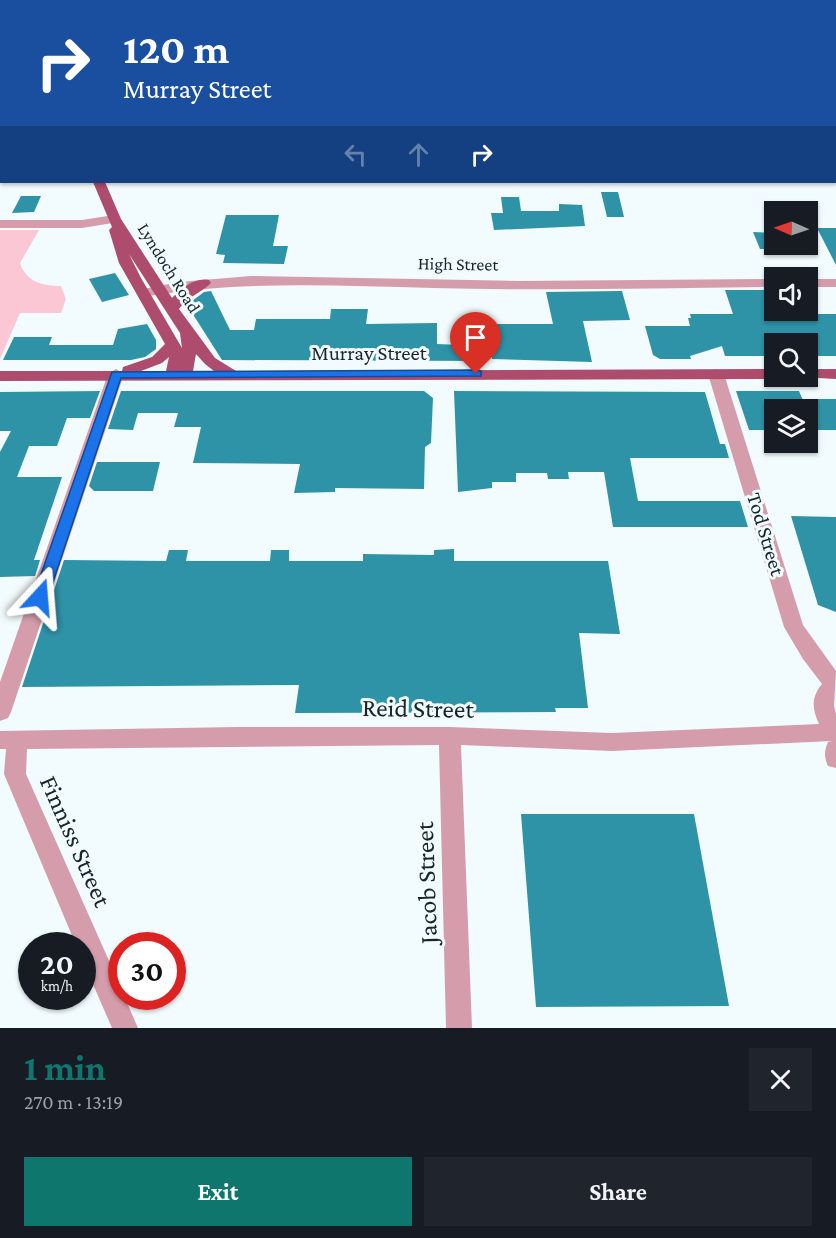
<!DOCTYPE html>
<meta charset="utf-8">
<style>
:root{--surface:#171b24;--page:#20242c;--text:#f1f3f6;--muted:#9ea1a6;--accent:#0f766e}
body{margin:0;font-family:"Crimson Pro",serif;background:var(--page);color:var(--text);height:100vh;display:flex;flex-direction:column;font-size:22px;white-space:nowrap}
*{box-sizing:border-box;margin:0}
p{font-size:20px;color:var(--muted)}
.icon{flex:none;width:33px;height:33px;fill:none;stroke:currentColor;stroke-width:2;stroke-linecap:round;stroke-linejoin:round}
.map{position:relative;height:1028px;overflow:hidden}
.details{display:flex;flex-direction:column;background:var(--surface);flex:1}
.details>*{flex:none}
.banner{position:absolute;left:0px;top:0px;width:837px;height:183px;box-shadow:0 2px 4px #0004;background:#1a4fa0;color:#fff;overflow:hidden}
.needle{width:39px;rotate:272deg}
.controls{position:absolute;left:764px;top:201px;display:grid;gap:12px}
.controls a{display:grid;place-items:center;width:54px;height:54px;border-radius:0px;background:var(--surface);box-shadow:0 2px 4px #0004;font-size:30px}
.speed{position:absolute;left:18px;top:932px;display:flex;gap:12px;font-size:30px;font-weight:700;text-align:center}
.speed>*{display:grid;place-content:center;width:78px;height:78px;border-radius:50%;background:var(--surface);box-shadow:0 2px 4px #0004;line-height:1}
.speed small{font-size:15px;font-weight:400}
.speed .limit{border:9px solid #d22;background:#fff;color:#111}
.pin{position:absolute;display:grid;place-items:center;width:51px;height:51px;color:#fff;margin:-62px -26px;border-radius:50% 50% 50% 0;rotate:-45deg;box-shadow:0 0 6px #0007}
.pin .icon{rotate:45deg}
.me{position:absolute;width:66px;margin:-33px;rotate:19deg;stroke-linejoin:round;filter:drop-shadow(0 0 4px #0008)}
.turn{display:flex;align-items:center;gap:21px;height:126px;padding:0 24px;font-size:27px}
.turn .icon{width:78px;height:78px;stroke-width:2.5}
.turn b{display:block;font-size:42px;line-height:51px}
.lanes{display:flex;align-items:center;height:57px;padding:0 24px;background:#0003;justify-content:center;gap:30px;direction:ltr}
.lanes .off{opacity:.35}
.round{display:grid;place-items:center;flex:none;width:63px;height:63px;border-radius:0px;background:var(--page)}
.head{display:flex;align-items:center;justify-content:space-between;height:102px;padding:0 24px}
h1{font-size:36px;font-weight:700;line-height:45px;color:var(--accent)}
.cta{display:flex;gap:12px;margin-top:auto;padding:12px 24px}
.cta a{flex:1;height:69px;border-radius:0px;background:var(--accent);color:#fff;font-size:24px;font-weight:700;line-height:69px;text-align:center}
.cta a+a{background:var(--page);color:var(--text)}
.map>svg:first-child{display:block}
</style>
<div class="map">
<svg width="836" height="1028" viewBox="0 0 836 1028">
<rect width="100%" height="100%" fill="#f2fbfd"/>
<path fill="#fcc7d4" d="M0 230H39L20 263C26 282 43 286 61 286L66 299 61 313H20L0 359Z"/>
<g fill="#2f93a8">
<polygon points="601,192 618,192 624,217 607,217"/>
<polygon points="21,196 41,196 34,212 12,213"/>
<polygon points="501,197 519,197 521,211 559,211 559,204 582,205 585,226 494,230 491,213 503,213"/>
<polygon points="226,215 279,215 273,246 288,246 284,264 223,263 225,255 216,254"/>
<polygon points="817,228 836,228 836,265"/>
<polygon points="753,232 774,233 774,249 760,249"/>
<polygon points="115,273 129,295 102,302 89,279"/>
<polygon points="725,290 774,290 774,310 798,310 800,314 836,314 836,356 807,356 807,344 774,344 774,356 725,356 722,346 690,356 691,359 660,359 653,355 645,326 690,326 688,318 691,318 690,314 733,314"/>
<polygon points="211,291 230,330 254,330 256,319 330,319 331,309 368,309 366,324 437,323 437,344 486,346 487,361 222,360 187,305 204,292"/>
<polygon points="622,291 630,320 583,321 592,362 492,359 489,324 553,324 546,292"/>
<polygon points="147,324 156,340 156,349 145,357 131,360 3,360 14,337 52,337 49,345 113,345 118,329"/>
<polygon points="100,391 90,418 67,418 57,446 29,446 17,477 62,477 34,560 40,560 35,576 0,577 0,452 11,431 0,431 0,392"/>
<polygon points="121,391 424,391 433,398 431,443 425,447 424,489 335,488 335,492 294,493 300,464 193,463 201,427 174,427 178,413 138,413 133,430 108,429"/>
<polygon points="454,391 705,392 720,444 725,444 729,458 630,458 638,501 740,501 748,527 613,527 604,472 568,472 569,479 548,479 547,473 516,473 516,482 492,482 492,488 458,492"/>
<polygon points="736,391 799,391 807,410 774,410 774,430 749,430"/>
<rect x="807" y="399" width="29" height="31"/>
<polygon points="97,462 160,462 153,491 94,491 89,486"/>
<polygon points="791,516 836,517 836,612 818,605"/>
<polygon points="454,549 454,561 608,561 620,634 579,633 588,708 555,708 556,712 295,713 299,685 22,687 64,560 166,561 169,550 188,550 186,561 270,561 271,550 289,550 289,561 363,561 363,554 434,555 434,550"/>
<polygon points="521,814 694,814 729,1006 536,1007"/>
</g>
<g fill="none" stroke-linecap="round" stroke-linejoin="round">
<g fill="#d59dab" fill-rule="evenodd">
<rect x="275" y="0" width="10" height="2"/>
<rect x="401" y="0" width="10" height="2"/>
<polygon points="573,0 583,0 583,2 574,2"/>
<rect x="0" y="6" width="2" height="6"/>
<rect x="0" y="117" width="2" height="6"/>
<polygon points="114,215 121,219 119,222 82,228 0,228 0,220 82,220"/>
<path d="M251 276 518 281 774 279V287C660 288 547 291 433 288 335 286 240 280 143 297L136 293 138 290 179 282Z"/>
<rect x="807" y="279" width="29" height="8"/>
<polygon points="116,369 124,374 11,712 8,718 0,721 0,682 108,374"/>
<path d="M716 369 724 374 803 625 836 671 834 706 836 714V768L828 766C824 757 824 751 828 742L832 741 612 751 461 745 472 1028H446L439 745 27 749 26 774 122 990V996H124L138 1028H112L82 959V945H76L4 774 6 749H0V731L237 727H450L612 733 819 724C812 709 811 697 822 684L803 659 784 627 708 374Z"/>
</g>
<g fill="#ad4c6c" fill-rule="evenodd">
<polygon points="24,0 34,0 34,2 25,2"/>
<path d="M93 182H105L121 219 172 298C181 288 195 277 209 280L211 283C201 293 188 296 179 309L215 358 236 371 774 369V376H780L774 379 0 381V371H122L123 367 152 357 165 344 119 263 109 230 112 227ZM129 254 180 333 182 348 141 278ZM196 354 205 364 214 371H193ZM169 357 166 371H141L162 363Z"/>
<polygon points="807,369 836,369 836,379 801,377 807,376"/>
</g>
</g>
<polygon fill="#1a73e8" stroke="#114b97" stroke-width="1.5" points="476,370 481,371 481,376 121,378 48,597 45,600 35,600 33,597 112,372"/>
<g text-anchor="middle" stroke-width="6" stroke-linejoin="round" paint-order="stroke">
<g font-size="18" fill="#16272b" stroke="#f2fbfd">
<text transform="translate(458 264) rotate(1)" y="6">High Street</text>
<text transform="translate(169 268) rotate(58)" y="6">Lyndoch Road</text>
</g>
<g font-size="21" fill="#16272b" stroke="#f2fbfd">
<text x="369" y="360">Murray Street</text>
<text transform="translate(766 534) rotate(73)" y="7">Tod Street</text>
</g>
<g font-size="26" fill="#16272b" stroke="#f2fbfd">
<text transform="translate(418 708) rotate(1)" y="9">Reid Street</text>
<text transform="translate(76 841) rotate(66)" y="9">Finniss Street</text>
<text transform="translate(426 883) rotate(-92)" y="9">Jacob Street</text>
</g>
</g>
</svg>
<div class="controls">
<a><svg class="needle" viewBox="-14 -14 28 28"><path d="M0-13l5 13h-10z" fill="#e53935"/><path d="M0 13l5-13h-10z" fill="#9ea1a6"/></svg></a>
<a><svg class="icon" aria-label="sound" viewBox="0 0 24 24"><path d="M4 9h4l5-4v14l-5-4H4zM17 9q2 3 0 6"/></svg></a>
<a><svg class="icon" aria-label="search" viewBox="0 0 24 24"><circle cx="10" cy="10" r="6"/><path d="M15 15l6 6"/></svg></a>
<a><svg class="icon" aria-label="layers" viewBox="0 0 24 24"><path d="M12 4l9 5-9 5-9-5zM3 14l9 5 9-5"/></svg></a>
</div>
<div class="speed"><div>20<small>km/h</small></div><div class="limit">30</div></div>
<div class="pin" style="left:476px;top:374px;background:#d93025"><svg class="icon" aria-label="arrive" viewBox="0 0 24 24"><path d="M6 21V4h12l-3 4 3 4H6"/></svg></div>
<svg class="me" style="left:40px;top:597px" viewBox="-20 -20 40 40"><path d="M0-17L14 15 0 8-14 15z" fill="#1a73e8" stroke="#fff" stroke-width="4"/></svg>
<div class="banner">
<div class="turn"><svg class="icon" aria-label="right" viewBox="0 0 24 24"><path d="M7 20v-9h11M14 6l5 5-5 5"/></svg><div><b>120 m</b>Murray Street</div></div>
<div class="lanes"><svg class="icon off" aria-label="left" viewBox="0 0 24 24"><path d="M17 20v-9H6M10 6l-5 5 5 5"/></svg><svg class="icon off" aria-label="ahead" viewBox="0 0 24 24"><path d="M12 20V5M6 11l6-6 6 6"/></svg><svg class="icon" aria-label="right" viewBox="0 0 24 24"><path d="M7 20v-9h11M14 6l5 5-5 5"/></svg></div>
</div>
</div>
<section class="details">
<div class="head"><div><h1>1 min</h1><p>270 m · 13:19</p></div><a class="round"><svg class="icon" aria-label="close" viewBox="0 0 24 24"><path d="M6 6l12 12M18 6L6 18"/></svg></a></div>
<div class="cta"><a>Exit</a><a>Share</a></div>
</section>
